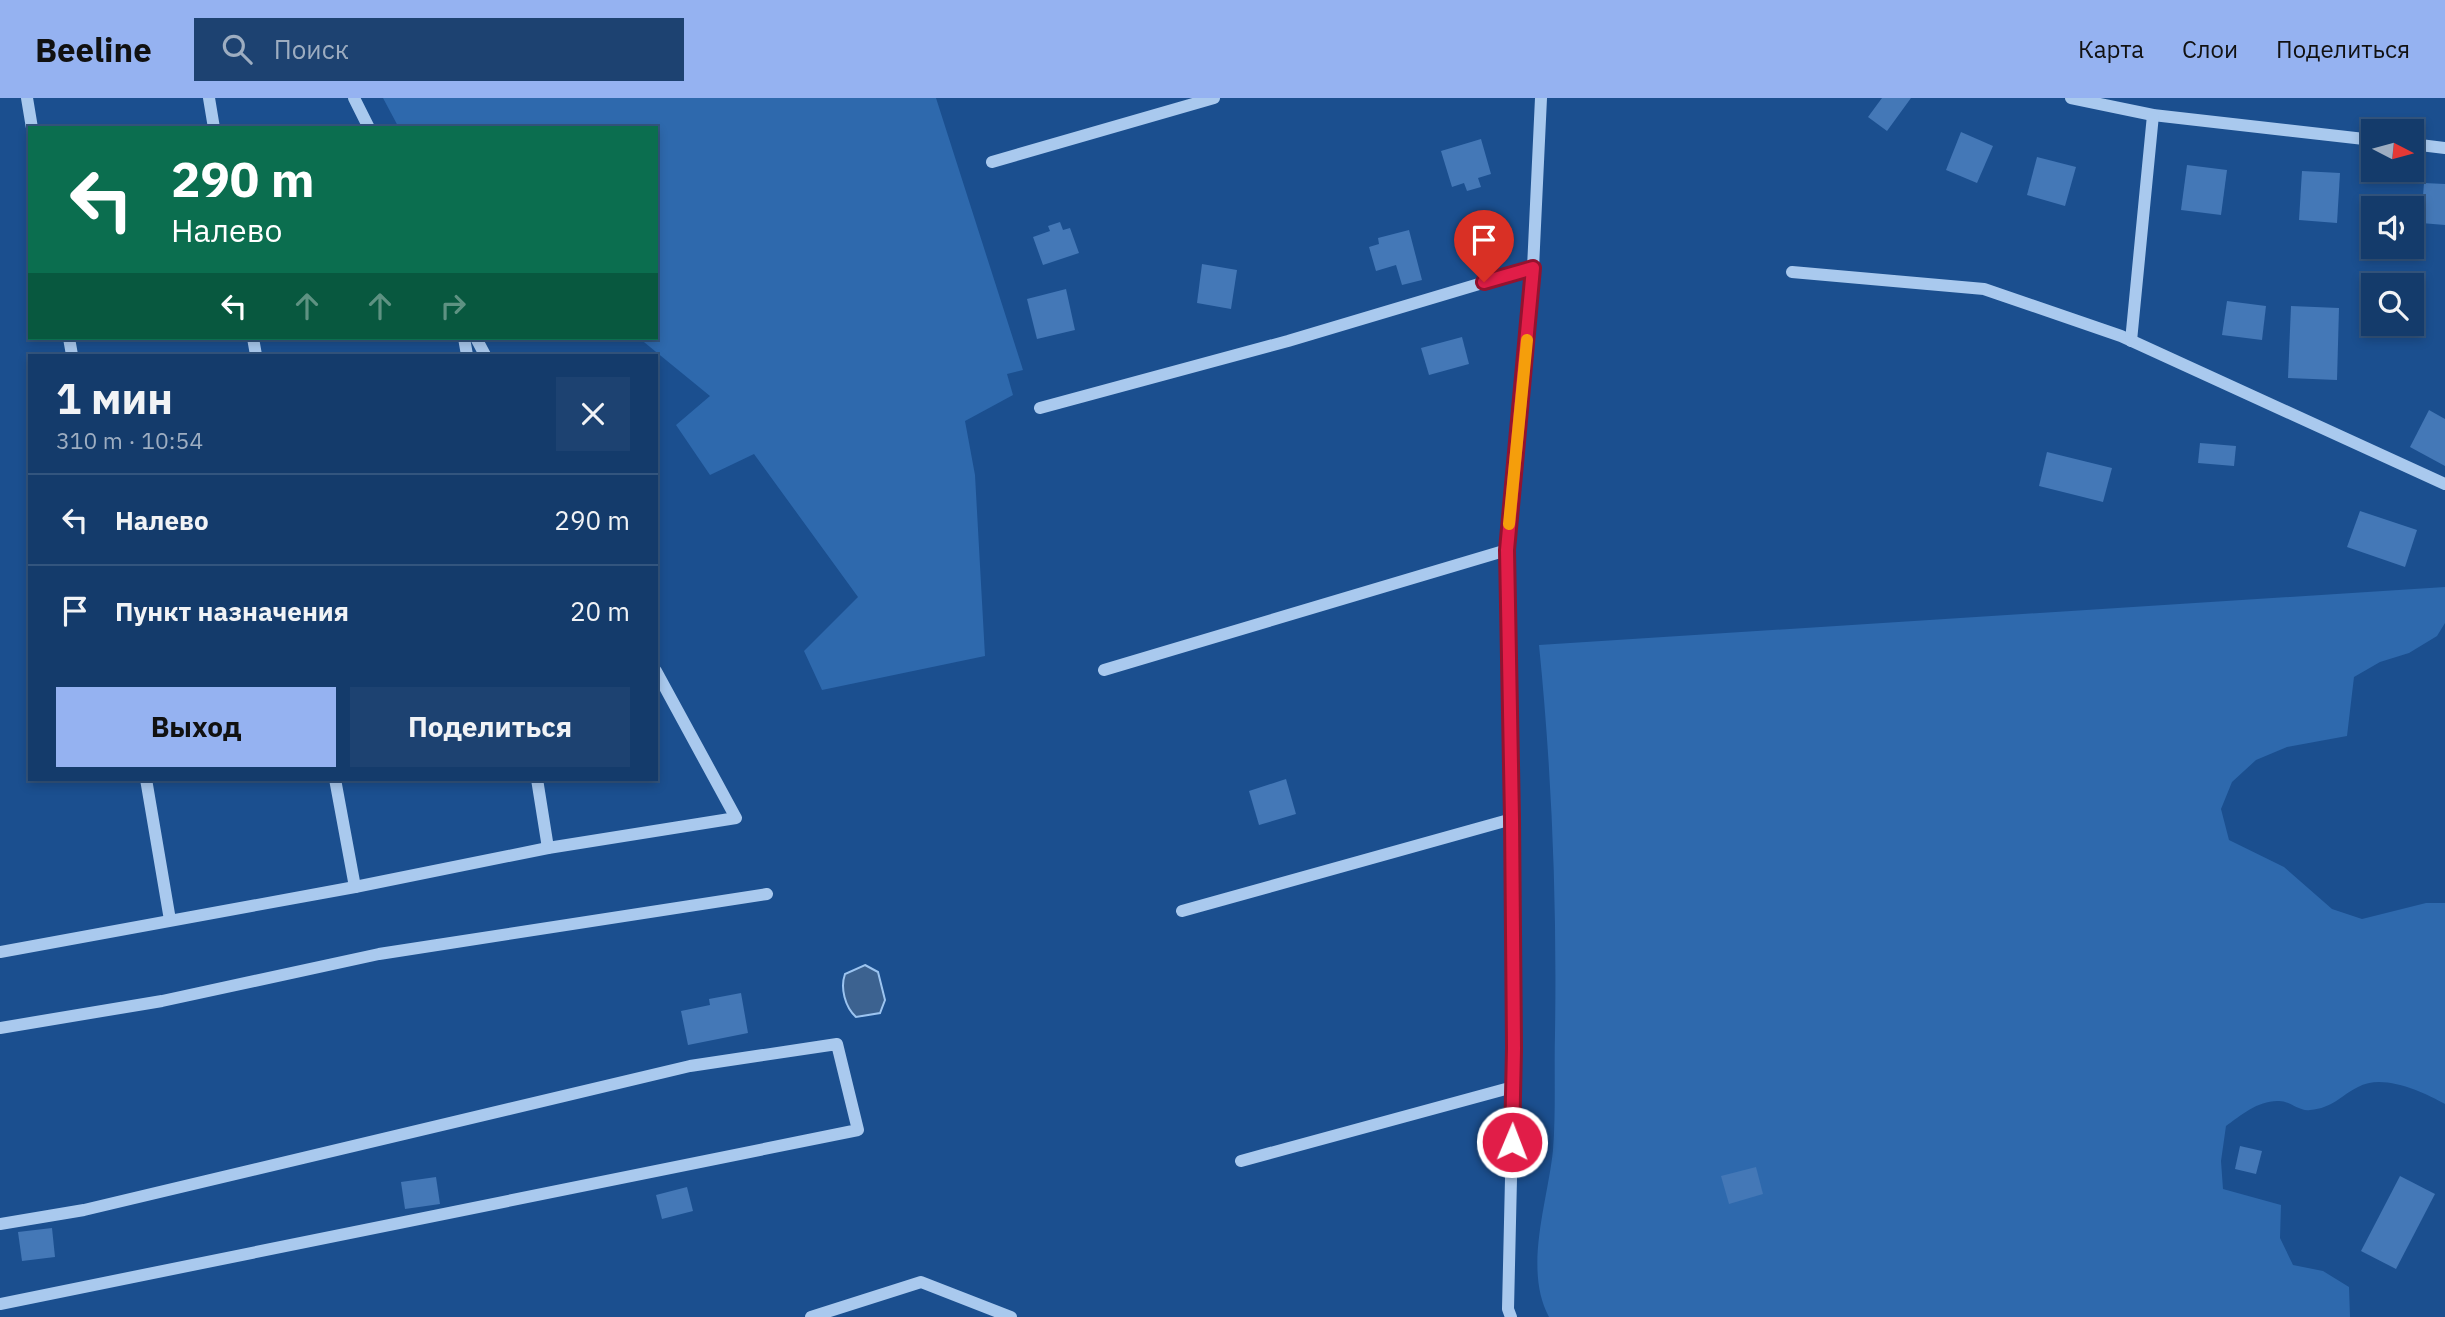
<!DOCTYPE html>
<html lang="ru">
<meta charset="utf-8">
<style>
:root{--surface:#143b6b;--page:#1d4271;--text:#f1f3f6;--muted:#9dadc1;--line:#33557e;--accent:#95b2f1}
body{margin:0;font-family:"IBM Plex Sans",sans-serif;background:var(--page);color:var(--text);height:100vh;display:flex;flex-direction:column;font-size:26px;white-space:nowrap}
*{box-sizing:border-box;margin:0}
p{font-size:23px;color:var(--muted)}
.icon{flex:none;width:38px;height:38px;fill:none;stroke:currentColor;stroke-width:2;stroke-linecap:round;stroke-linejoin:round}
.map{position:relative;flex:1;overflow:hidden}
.side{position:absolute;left:28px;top:256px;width:630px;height:427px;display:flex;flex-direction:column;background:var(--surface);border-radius:0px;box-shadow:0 4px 10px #0003,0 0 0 2px var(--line)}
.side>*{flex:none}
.banner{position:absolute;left:28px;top:28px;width:630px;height:214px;border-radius:0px;box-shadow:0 4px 10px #0003,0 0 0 2px var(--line);background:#0b6e4f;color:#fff;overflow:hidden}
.needle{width:46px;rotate:96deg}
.fabs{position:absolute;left:2361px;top:21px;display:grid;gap:14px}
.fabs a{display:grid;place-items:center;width:63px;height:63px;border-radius:0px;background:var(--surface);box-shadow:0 4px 10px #0003,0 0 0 2px var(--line);font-size:35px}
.pin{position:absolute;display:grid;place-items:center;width:60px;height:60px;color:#fff;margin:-72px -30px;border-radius:50% 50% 50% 0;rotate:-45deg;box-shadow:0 0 7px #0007}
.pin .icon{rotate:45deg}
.me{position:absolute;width:77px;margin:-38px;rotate:1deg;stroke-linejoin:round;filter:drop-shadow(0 0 5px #0008)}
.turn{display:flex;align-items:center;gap:24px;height:147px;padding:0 28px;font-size:32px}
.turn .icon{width:91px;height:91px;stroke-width:2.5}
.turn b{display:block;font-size:49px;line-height:60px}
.lanes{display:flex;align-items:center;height:66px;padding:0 28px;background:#0003;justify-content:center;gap:35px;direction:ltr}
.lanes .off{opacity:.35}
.round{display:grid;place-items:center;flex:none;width:74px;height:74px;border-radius:0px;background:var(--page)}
.summary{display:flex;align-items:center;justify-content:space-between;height:119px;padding:0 28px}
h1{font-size:42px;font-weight:800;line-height:52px}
.primary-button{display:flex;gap:14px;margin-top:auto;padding:14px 28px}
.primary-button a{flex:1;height:80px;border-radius:0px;background:var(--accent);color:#111;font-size:28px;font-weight:800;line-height:80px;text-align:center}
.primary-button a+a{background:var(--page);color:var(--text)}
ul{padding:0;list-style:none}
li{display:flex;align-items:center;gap:21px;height:91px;padding:0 28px;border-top:2px solid var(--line)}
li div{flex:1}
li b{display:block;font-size:26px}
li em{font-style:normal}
header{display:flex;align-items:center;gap:42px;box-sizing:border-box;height:98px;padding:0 35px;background:var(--accent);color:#111}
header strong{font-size:33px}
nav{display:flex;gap:38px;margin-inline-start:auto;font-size:24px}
.search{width:490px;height:63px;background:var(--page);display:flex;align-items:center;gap:18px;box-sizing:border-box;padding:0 24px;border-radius:0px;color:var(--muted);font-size:26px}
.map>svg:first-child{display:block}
</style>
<header>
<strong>Beeline</strong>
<div class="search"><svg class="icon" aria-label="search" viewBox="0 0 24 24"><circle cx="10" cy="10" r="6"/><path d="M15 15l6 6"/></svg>Поиск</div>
<nav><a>Карта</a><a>Слои</a><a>Поделиться</a></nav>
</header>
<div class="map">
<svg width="2445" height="1219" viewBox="0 0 2445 1219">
<rect width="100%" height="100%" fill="#1b4f8f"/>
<g fill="#2e69ad">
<polygon points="383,0 936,0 1023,272 1007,276 1013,297 965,323 975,377 985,558 822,592 804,553 858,499 754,356 710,377 676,327 710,298 639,240 656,240 656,30 399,30"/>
<path d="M2445 489V525L2437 538 2409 555 2380 564 2354 579 2347 638 2287 649 2256 662 2232 684 2221 711 2229 742 2284 769 2332 811 2362 821 2426 805H2445V1006C2423 994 2383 975 2358 989 2340 998 2333 1010 2310 1012 2300 1014 2290 1003 2279 1003 2259 1002 2241 1017 2226 1028L2221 1063 2223 1091 2281 1107 2280 1140 2293 1167 2323 1173 2349 1189 2350 1219H1549C1523 1171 1548 1103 1553 1052 1556 1013 1554 973 1555 935 1557 806 1552 676 1539 547Z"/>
</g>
<path fill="#3c6290" stroke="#9cc4f0" stroke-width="2" d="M865 867 878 874 885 902 880 915 856 919C845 909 840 890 845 876Z"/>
<g fill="#4478b7">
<polygon points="1882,0 1911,0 1887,33 1868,19"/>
<polygon points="1961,34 1993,48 1977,85 1946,72"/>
<polygon points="1481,41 1491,76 1478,80 1481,89 1467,93 1464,85 1452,89 1441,53"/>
<polygon points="2037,59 2076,69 2065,108 2027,97"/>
<polygon points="2187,67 2227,72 2221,117 2181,112"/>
<polygon points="2302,73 2340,75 2337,125 2299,122"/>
<polygon points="2424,85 2445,86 2445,127 2421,125"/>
<polygon points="1060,124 1063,132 1070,130 1079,155 1043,167 1033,139 1050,133 1048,128"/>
<polygon points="1409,132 1422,182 1402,187 1396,167 1376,173 1369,149 1379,146 1378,140"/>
<polygon points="1202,166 1237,172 1231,211 1197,205"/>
<polygon points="1066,191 1075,232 1037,241 1027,201"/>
<polygon points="2227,203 2266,208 2262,242 2222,237"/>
<polygon points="2291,208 2339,210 2337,282 2288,280"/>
<polygon points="1462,239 1469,266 1429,277 1421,250"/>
<polygon points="2429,312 2445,321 2445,368 2410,349"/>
<polygon points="2200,345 2236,348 2234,368 2198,365"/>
<polygon points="2047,354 2112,370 2103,404 2039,388"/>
<polygon points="2360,413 2417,432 2405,469 2347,449"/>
<polygon points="1286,681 1296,716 1259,727 1249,693"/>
<polygon points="741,895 748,935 688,947 681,913 710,907 709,901"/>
<polygon points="2240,1048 2262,1053 2256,1076 2235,1071"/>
<polygon points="1756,1069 1763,1096 1729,1106 1721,1078"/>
<polygon points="2400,1078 2435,1096 2396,1171 2361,1153"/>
<polygon points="436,1079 440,1106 405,1111 401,1084"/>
<polygon points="687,1089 693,1113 662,1121 656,1097"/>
<polygon points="52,1130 55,1159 22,1163 18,1134"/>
</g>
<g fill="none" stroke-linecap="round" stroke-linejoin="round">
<g stroke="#a9c9ee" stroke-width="12">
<polyline points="27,0 32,30"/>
<polyline points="209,0 214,30"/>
<polyline points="354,0 369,30"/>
<polyline points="2071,0 2153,17 2373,42"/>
<polyline points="2412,46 2445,50"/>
<polyline points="992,64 1214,0"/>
<polyline points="1792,174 1984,191 2121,238 2445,386"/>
<polyline points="69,240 72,257"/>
<polyline points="253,240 256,257"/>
<polyline points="464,240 467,257"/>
<polyline points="476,240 485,257"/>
<polyline points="2131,243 2153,17"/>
<polyline points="1040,310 1288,243 1533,170"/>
<polyline points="1104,572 1507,452"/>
<polyline points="146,681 170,822"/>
<polyline points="335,681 355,789"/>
<polyline points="537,681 548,750"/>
<polyline points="1182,813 1512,721"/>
<polyline points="0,854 355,789 548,750 736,720 656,573"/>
<polyline points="0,930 162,903 379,856 767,796"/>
<polyline points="1241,1063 1513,989"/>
<polyline points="0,1126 84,1112 690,968 837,946 858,1032 0,1206"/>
<polyline points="811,1219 921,1184 1011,1219"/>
<polyline points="1511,1219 1508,1211 1514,950 1507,452 1533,170 1541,0"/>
</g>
</g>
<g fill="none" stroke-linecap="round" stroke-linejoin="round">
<defs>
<polyline id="route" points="1484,184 1533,170 1507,452 1512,721 1514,950 1512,1044"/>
</defs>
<use href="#route" stroke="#92132f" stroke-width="18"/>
<use href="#route" stroke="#e11d48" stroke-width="12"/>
<polyline stroke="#f59e0b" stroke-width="12" points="1509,426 1527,242"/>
</g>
</svg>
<div class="fabs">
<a><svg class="needle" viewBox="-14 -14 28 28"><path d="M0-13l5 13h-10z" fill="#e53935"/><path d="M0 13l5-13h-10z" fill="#9dadc1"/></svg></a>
<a><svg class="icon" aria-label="sound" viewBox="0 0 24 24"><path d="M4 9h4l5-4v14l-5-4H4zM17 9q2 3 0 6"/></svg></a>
<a><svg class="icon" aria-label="search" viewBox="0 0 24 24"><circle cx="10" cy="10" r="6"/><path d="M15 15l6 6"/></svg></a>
</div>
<div class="pin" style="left:1484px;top:184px;background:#d93025"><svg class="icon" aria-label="arrive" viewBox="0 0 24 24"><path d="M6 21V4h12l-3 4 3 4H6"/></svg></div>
<svg class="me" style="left:1512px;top:1044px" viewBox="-20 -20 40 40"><circle r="17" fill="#e11d48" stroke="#fff" stroke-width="3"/><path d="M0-11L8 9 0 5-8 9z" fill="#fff"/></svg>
<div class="banner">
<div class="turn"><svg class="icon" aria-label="left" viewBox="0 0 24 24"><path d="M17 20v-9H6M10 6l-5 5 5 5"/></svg><div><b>290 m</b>Налево</div></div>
<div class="lanes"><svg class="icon" aria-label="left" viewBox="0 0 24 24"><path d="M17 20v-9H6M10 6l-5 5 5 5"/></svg><svg class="icon off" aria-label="ahead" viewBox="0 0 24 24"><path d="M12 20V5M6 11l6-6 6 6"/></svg><svg class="icon off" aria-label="ahead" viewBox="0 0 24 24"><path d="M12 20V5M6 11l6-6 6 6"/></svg><svg class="icon off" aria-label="right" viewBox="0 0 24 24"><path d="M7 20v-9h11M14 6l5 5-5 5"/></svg></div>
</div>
<section class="side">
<div class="summary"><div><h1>1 мин</h1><p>310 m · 10:54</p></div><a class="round"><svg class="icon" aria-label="close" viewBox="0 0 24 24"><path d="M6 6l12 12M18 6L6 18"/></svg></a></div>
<ul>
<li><svg class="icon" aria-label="left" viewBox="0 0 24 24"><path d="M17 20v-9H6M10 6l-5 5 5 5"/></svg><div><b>Налево</b></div><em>290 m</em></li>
<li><svg class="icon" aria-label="arrive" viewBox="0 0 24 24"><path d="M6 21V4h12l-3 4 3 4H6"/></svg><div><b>Пункт назначения</b></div><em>20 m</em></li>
</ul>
<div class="primary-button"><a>Выход</a><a>Поделиться</a></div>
</section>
</div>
